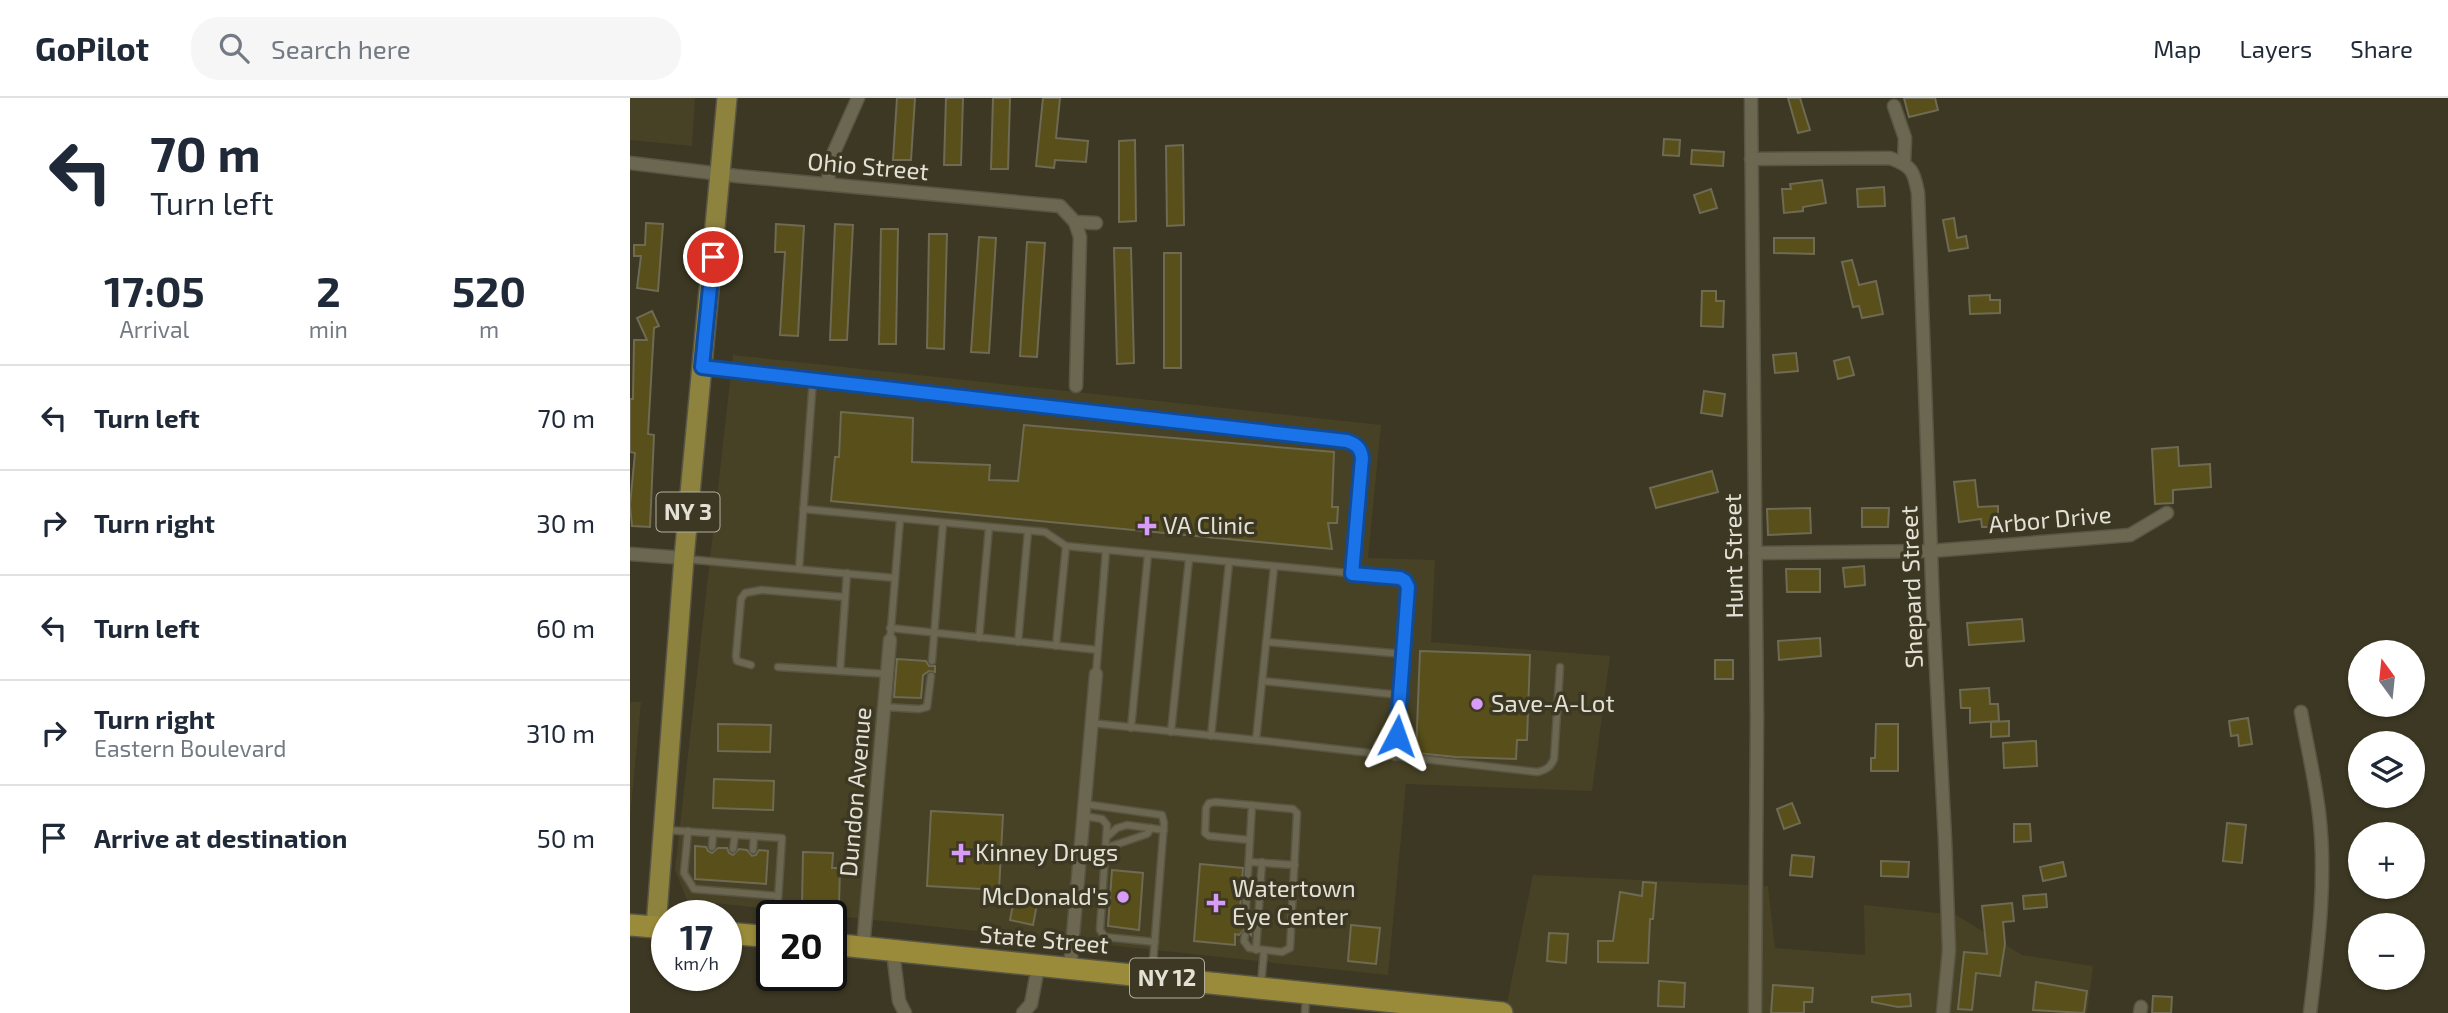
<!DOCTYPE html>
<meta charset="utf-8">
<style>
:root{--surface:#fff;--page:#f6f6f7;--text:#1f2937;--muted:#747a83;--line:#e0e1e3}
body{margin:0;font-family:"Exo 2",sans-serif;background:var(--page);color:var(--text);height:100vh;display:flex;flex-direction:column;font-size:26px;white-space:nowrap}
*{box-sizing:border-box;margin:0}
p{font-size:23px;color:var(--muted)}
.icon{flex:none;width:38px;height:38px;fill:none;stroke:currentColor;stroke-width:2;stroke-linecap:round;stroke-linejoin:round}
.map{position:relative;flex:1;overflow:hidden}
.details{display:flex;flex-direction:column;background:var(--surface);width:630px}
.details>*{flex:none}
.hud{background:#fff;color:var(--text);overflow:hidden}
.needle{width:46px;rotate:345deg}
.buttons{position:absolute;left:1718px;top:542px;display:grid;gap:14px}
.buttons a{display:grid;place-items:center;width:77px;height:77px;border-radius:50%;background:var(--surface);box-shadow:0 2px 5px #0004;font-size:35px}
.speed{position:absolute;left:21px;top:802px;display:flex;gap:14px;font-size:35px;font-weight:700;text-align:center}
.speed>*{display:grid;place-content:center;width:91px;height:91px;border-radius:50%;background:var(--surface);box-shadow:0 2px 5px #0004;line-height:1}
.speed small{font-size:18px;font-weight:400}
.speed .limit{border:4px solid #111;border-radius:10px;background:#fff;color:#111}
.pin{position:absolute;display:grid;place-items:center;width:60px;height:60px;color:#fff;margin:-30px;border:4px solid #fff;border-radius:50%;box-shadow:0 2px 7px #0007}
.me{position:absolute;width:77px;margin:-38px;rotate:4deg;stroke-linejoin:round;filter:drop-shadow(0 0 5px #0008)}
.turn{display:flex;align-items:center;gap:24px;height:147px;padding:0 35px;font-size:32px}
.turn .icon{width:91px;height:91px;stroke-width:2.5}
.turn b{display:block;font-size:49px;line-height:60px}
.eta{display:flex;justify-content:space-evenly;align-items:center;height:119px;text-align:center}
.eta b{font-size:42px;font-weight:700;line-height:49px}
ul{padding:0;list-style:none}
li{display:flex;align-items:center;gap:21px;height:105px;padding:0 35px;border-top:2px solid var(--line)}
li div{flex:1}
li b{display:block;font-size:26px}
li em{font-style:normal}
header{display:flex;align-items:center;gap:42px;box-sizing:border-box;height:98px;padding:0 35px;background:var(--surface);border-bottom:2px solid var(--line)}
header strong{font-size:33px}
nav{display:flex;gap:38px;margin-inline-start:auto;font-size:24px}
.search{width:490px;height:63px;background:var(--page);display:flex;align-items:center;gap:18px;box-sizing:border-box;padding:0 24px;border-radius:28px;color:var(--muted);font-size:26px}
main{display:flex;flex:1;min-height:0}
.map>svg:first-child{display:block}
</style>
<header>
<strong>GoPilot</strong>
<div class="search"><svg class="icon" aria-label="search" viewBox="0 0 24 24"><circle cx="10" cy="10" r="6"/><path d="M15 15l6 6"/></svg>Search here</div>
<nav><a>Map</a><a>Layers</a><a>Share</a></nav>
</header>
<main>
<section class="details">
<div class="hud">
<div class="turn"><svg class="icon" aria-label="left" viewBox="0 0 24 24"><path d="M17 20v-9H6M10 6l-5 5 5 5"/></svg><div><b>70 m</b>Turn left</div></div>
</div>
<div class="eta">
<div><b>17:05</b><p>Arrival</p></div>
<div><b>2</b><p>min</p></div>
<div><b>520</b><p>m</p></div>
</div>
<ul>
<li><svg class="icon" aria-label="left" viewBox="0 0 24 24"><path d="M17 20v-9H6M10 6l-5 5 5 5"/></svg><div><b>Turn left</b></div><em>70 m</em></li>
<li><svg class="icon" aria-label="right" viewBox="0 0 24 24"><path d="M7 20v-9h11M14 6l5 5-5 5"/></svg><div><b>Turn right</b></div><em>30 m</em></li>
<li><svg class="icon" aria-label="left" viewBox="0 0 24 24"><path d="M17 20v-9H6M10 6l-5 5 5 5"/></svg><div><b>Turn left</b></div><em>60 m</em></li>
<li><svg class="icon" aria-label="right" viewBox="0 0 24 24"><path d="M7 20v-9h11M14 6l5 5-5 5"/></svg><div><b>Turn right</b><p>Eastern Boulevard</p></div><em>310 m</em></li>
<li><svg class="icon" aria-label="arrive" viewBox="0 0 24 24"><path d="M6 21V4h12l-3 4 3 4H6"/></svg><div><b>Arrive at destination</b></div><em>50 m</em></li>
</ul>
</section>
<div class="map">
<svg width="1818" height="915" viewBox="0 0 1818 915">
<rect width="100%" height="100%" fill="#3c3823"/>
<g fill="#474225">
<polygon points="0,0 65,0 62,48 0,42"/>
<polygon points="103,257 751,327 738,460 805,462 801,544 980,558 962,693 776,686 758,877 57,802 45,772"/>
<polygon points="0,604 11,604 0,720"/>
<polygon points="903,777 1138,788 1145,850 1235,857 1234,807 1326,817 1392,857 1463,868 1457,915 875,915"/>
</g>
<g fill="#584f1a" stroke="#6e6a53" stroke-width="2">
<polygon points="267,0 285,0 281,62 263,62"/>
<polygon points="316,0 333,0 331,67 314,67"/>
<polygon points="363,0 380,0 378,71 361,71"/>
<polygon points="413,0 430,0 426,40 458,43 456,64 425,62 424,70 406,68"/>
<polygon points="1158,0 1170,0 1180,32 1168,35"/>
<polygon points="1274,0 1305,0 1308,12 1279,19"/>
<polygon points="1034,41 1050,42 1049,58 1033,57"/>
<polygon points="505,42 506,123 489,124 489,43"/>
<polygon points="553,47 554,127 537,128 536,48"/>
<polygon points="1062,52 1094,54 1093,68 1061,66"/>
<polygon points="1192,82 1196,105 1173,109 1173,113 1154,115 1152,91 1161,91 1160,86"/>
<polygon points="1254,89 1255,108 1228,109 1227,91"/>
<polygon points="1081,91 1087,110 1070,115 1064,97"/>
<polygon points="1324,120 1327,140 1336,138 1338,150 1319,153 1313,122"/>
<polygon points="16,125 33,126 28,193 7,190 11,158 4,158 4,147 15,147"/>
<polygon points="146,126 174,128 168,238 150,237 155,154 145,154"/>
<polygon points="205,126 223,127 217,242 200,242"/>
<polygon points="251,131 268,131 266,246 249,246"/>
<polygon points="299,136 317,136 314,251 297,250"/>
<polygon points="349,139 366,140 359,255 341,254"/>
<polygon points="1144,140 1184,140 1184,156 1144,155"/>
<polygon points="397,144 415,145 407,259 390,258"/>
<polygon points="484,150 501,150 504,265 487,266"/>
<rect x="534" y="155" width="17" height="115"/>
<polygon points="1222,162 1229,187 1246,183 1253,216 1232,220 1229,208 1223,209 1212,164"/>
<polygon points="1072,193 1086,193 1086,203 1094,203 1093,229 1071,228"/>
<polygon points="1360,197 1360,202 1370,202 1370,215 1340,216 1339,198"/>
<polygon points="22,213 29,228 24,230 18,336 24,337 20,429 2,428 0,407 5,355 0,354 0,301 3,301 4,242 17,242 7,220"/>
<polygon points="1166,255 1168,273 1145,275 1143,257"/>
<polygon points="1219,259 1224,277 1208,281 1204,263"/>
<polygon points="1074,293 1095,296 1092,318 1071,315"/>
<polygon points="211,314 283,320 282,364 360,367 359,382 388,383 394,327 704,354 702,409 708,409 707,425 698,425 702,451 201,403 205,359 209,359"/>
<polygon points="1548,349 1549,368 1580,366 1581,389 1543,392 1543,405 1525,406 1522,351"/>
<polygon points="1082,373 1088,394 1026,410 1020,390"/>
<polygon points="1345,382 1348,409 1368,408 1368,429 1352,429 1351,421 1329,424 1324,384"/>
<polygon points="1180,410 1181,435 1138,437 1137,411"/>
<polygon points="1232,410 1259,410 1258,429 1232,429"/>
<polygon points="1234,468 1235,487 1215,489 1213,470"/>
<polygon points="1156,471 1190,471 1190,494 1157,494"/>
<polygon points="1392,521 1394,543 1339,547 1337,525"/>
<polygon points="1190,540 1191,558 1149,562 1148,543"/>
<polygon points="790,553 900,557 897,642 887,642 886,661 826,659 786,655"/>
<polygon points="267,561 296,563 299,568 305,568 305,574 299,573 293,577 291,600 264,599"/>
<rect x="1085" y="562" width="18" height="19"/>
<polygon points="1359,590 1360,606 1368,606 1369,623 1340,625 1340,610 1331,610 1330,592"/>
<polygon points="1618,620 1622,646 1609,648 1608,637 1601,638 1599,623"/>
<polygon points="1379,623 1379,638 1361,639 1361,624"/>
<polygon points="88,626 141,627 140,654 88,653"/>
<polygon points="1246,626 1268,626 1268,673 1241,673 1241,660 1245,660"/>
<polygon points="1406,643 1407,668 1374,670 1373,645"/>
<polygon points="84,681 144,683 143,712 83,710"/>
<polygon points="1162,705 1170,725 1154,731 1147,711"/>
<polygon points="301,713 373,717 369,792 297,788"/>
<polygon points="1597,725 1616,727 1612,765 1593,763"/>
<polygon points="1384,726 1400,726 1401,743 1384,744"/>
<polygon points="65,748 76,749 78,753 82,755 88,750 97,750 99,755 103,757 109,751 117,752 122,758 126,757 129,752 138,753 136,786 65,781"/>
<polygon points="173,754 203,755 202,770 210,770 209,807 172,806"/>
<polygon points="1162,757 1184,759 1182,779 1160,777"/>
<polygon points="1251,763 1279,764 1278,779 1251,778"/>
<polygon points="1433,764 1436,778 1413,783 1410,769"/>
<polygon points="570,766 613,770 609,825 615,831 622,825 621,837 615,831 609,837 605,836 605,847 564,843"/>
<polygon points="482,772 513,775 509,832 478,828"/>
<polygon points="1013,784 1026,785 1023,821 1020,821 1018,865 968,864 968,843 983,843 990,794 1012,798"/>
<polygon points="1416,796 1417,809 1394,811 1393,798"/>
<polygon points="384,801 407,806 403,827 380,822"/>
<polygon points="1382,805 1384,823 1373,824 1375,846 1370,878 1346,875 1342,912 1328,911 1334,854 1357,856 1352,808"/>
<polygon points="721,827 750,830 746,866 718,863"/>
<polygon points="919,835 938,836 936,865 917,863"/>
<polygon points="1029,883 1055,885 1054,909 1028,908"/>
<polygon points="1406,884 1457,893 1454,915 1403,912"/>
<polygon points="1143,887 1183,890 1182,904 1174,904 1174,915 1141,915"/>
<polygon points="1280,896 1281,908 1268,909 1242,904 1242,899"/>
<polygon points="1523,898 1542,899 1541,915 1522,915"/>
</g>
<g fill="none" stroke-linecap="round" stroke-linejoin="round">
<defs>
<g id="service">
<path d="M74 269 717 343C726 347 731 350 732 360L722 476"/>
<polyline points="173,411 415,434 436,448 770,480 775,483 778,489 765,659"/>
<polyline points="55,461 265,480"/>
<polyline points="169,471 183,281"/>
<polyline points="260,530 468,552"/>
<polyline points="349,540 359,429"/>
<polyline points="260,542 270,421"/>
<polyline points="388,544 398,433"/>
<polyline points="636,544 773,556"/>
<polyline points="426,548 436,448"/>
<polyline points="302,563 313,425"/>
<polyline points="121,567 107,563 106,558 111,501 115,495 131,492 215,499"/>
<polyline points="148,569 257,576"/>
<polyline points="210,573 217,475"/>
<polyline points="466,576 476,452"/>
<polyline points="632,583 770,597"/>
<polyline points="254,609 289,611 297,609 301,578"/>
<polyline points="461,625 626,642 644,469"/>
<polyline points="501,630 518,456"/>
<polyline points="541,634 559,461"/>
<polyline points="581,638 599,465"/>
<path d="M626 642 907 674C916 672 920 670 924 661L930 569"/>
<polyline points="454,706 532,717 534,725 522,877"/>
<polyline points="453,718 472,721 477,727 470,832 475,839 525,844"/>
<polyline points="35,732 152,740 147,817"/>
<polyline points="58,733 54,775 64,791 148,798"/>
<polyline points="478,738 487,730 497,727 534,732"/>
<polyline points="82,749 83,735"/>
<polyline points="476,750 517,736 521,730"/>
<polyline points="103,751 105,737"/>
<polyline points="123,752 124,738"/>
<polyline points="619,764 665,767"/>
<polyline points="615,825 622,707"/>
<polyline points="615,837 614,843 619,850 652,854 660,850 667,715 663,711 586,704 579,705 576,710 575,735 579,738 620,742"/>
<polyline points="626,852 632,764"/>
<polyline points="631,886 634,853"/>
<polyline points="675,915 676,900"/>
</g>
<g id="minor">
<polyline points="1121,0 1127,619 1125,915"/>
<polyline points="1264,8 1275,40 1274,65"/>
<path d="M1121 61 1260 60C1282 68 1284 73 1288 95L1303 511 1315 741 1319 852 1313 915"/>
<polyline points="0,65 107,78 430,108 445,124 466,125"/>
<polyline points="198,86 200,63 228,0"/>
<polyline points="445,124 450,139 446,288"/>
<polyline points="1125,455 1301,453 1500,437 1537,415"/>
<polyline points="0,456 54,460"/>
<path d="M1671 614C1677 647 1685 681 1689 715 1697 781 1688 849 1680 915"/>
<polyline points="233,850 260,542"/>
<polyline points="263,854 269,903 275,915"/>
<polyline points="440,871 466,576"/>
<polyline points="393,915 401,906 408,869"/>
<polyline points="1510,915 1511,909"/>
</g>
<polyline id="primary" points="26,829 54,460 97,0"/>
<g id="trunk">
<polyline points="0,827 37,830"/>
<polyline points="96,835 142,839"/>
<polyline points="201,846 872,915"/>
</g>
</defs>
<use href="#service" stroke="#595544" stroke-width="9"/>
<use href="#minor" stroke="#595544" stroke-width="15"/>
<use href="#primary" stroke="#595544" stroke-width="22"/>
<use href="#trunk" stroke="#595544" stroke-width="24"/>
<use href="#service" stroke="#6b6750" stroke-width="6"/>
<use href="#minor" stroke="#6b6750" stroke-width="12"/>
<use href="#primary" stroke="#8e823f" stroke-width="19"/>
<use href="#trunk" stroke="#9a8b3a" stroke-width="21"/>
</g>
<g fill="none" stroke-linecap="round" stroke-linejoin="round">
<defs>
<path id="route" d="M83 159 72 269 717 343C726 346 731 350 732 360L722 476 770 480 775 483 778 489 767 638"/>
</defs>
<use href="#route" stroke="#114b97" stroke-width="18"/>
<use href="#route" stroke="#1a73e8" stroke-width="12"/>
</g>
<g fill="#d89bf8" stroke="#3c3823" stroke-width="2.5">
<path d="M513.5 417.5h7v7h7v7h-7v7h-7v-7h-7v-7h7z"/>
<circle cx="847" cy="606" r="7"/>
<path d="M327.5 744.5h7v7h7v7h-7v7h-7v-7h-7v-7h7z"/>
<circle cx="493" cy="799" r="7"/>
<path d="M582.5 794.5h7v7h7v7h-7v7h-7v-7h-7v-7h7z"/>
</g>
<g text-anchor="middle" stroke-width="7" stroke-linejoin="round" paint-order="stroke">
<g fill="#3c3823" stroke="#b1aea0" stroke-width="2">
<rect x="26.5" y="394.5" width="63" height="39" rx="5"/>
<rect x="500" y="860.5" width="74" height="39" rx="5"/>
</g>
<g font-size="23" font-weight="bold" fill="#e3e1d5">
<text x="58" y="422">NY 3</text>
<text x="537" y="888">NY 12</text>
</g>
<g font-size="24" fill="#e3e1d5" stroke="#3c3823">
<text transform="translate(238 69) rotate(5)" y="8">Ohio Street</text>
<text transform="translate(1420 422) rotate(-5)" y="8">Arbor Drive</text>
<text transform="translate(1104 458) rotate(-91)" y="8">Hunt Street</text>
<text transform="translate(1282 489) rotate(-92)" y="8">Shepard Street</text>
<text transform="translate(226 694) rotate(-85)" y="8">Dundon Avenue</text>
<text transform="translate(414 842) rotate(5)" y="8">State Street</text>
</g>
<g font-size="24" fill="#e3e1d5" stroke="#3c3823" text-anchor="start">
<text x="533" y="436">VA Clinic</text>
<text x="861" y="614">Save-A-Lot</text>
<text x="345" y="763">Kinney Drugs</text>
<text x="602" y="799">Watertown<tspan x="602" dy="28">Eye Center</tspan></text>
<text x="479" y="807" text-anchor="end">McDonald's</text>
</g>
</g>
</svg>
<div class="buttons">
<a><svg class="needle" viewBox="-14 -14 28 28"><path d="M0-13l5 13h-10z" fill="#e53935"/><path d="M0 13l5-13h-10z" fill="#747a83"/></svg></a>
<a><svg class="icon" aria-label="layers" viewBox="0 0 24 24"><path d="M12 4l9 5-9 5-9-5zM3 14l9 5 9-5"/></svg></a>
<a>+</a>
<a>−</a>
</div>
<div class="speed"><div>17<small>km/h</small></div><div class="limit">20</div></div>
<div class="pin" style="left:83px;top:159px;background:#d93025"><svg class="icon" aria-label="arrive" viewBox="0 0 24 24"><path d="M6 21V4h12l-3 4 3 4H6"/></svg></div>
<svg class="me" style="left:767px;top:638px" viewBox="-20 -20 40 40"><path d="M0-17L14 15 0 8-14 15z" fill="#1a73e8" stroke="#fff" stroke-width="4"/></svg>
</div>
</main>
